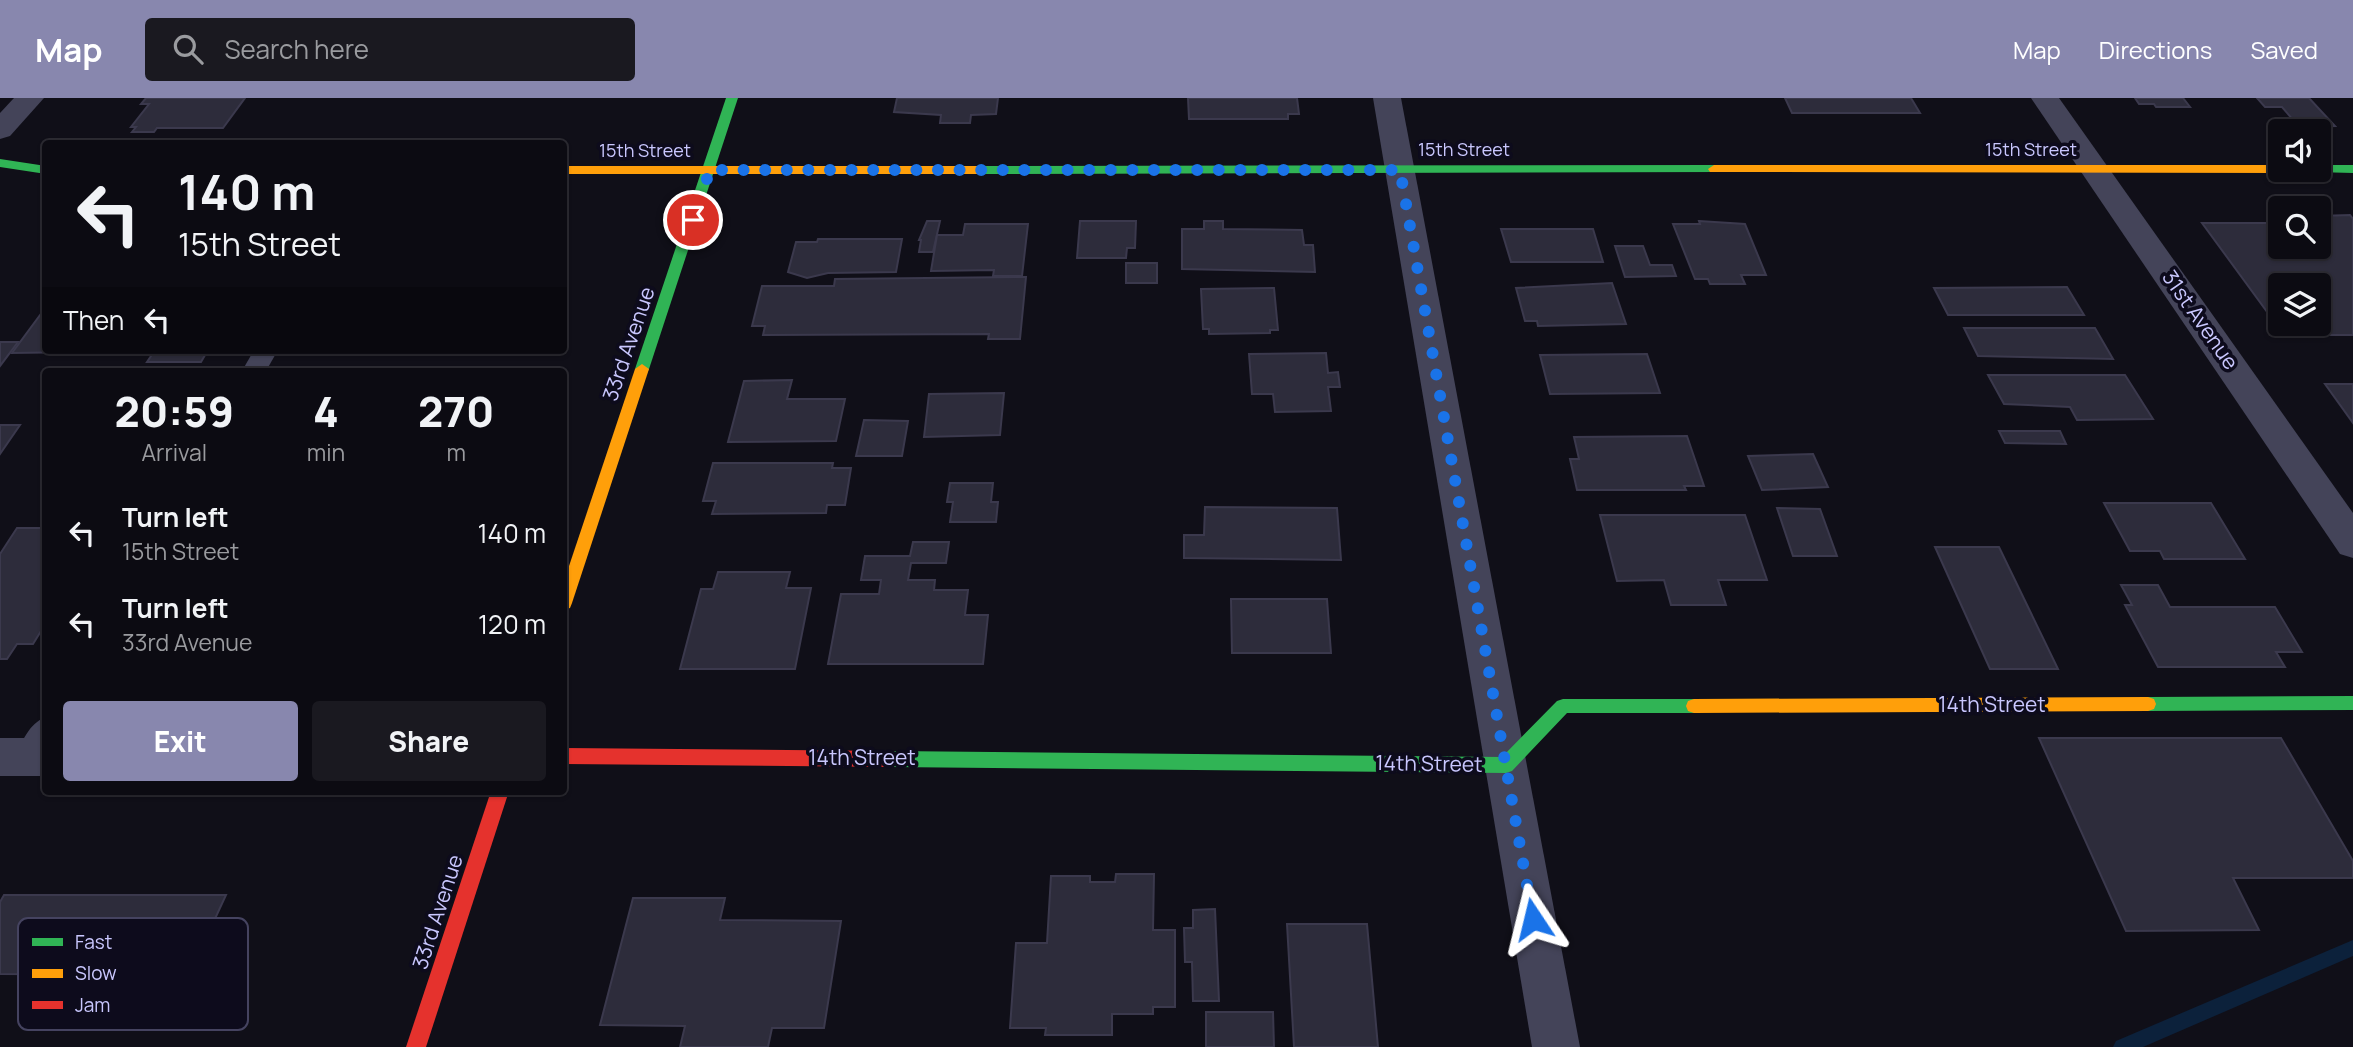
<!DOCTYPE html>
<style>
:root{--surface:#0c0b12;--page:#1a1920;--text:#f1f3f6;--muted:#9a9b9f;--line:#2c2b32;--accent:#8887ae}
body{margin:0;font-family:Manrope,sans-serif;background:var(--page);color:var(--text);height:100vh;display:flex;flex-direction:column;font-size:26px;white-space:nowrap}
*{box-sizing:border-box;margin:0}
p{font-size:23px;color:var(--muted)}
.icon{flex:none;width:38px;height:38px;fill:none;stroke:currentColor;stroke-width:2;stroke-linecap:round;stroke-linejoin:round}
.map{position:relative;flex:1;overflow:hidden}
.panel{position:absolute;left:42px;top:270px;width:525px;height:427px;display:flex;flex-direction:column;background:var(--surface);border-radius:7px;box-shadow:0 2px 5px #0004,0 0 0 2px var(--line)}
.panel>*{flex:none}
.banner{position:absolute;left:42px;top:42px;width:525px;height:214px;border-radius:7px;box-shadow:0 2px 5px #0004,0 0 0 2px var(--line);background:#0c0b12;color:var(--text);overflow:hidden}
.tools{position:absolute;left:2268px;top:21px;display:grid;gap:14px}
.tools a{display:grid;place-items:center;width:63px;height:63px;border-radius:7px;background:var(--surface);box-shadow:0 2px 5px #0004,0 0 0 2px var(--line);font-size:35px}
.pin{position:absolute;display:grid;place-items:center;width:60px;height:60px;color:#fff;margin:-30px;border:4px solid #fff;border-radius:50%;box-shadow:0 2px 7px #0007}
.me{position:absolute;width:77px;margin:-38px;rotate:350deg;stroke-linejoin:round;filter:drop-shadow(0 0 5px #0008)}
.turn{display:flex;align-items:center;gap:24px;height:147px;padding:0 21px;font-size:32px}
.turn .icon{width:91px;height:91px;stroke-width:2.5}
.turn b{display:block;font-size:49px;line-height:60px}
.then{display:flex;align-items:center;height:66px;padding:0 21px;background:#0003;gap:14px;font-size:26px}
.eta{display:flex;justify-content:space-evenly;align-items:center;height:119px;text-align:center}
.eta b{font-size:42px;font-weight:800;line-height:49px}
.primary-button{display:flex;gap:14px;margin-top:auto;padding:14px 21px}
.primary-button a{flex:1;height:80px;border-radius:7px;background:var(--accent);color:#fff;font-size:28px;font-weight:800;line-height:80px;text-align:center}
.primary-button a+a{background:var(--page);color:var(--text)}
ul{padding:0;list-style:none}
li{display:flex;align-items:center;gap:21px;height:91px;padding:0 21px}
li div{flex:1}
li b{display:block;font-size:26px}
li em{font-style:normal}
header{display:flex;align-items:center;gap:42px;box-sizing:border-box;height:98px;padding:0 35px;background:var(--accent);color:#fff}
header strong{font-size:33px}
nav{display:flex;gap:38px;margin-inline-start:auto;font-size:24px}
.search{width:490px;height:63px;background:var(--page);display:flex;align-items:center;gap:18px;box-sizing:border-box;padding:0 24px;border-radius:7px;color:var(--muted);font-size:26px}
.map>svg:first-child{display:block}
</style>
<header>
<strong>Map</strong>
<div class="search"><svg class="icon" aria-label="search" viewBox="0 0 24 24"><circle cx="10" cy="10" r="6"/><path d="M15 15l6 6"/></svg>Search here</div>
<nav><a>Map</a><a>Directions</a><a>Saved</a></nav>
</header>
<div class="map">
<svg width="2353" height="949" viewBox="0 0 2353 949">
<rect width="100%" height="100%" fill="#100f18"/>
<g fill="none" stroke-linecap="round" stroke-linejoin="round">
<polygon fill="#0c213b" fill-rule="evenodd" points="2353,842 2353,858 2143,949 2113,949 2116,943"/>
</g>
<g fill="#2d2c3b" stroke="#3b394d" stroke-width="2" fill-rule="evenodd">
<polygon points="146,0 245,0 223,30 157,30 154,34 132,34 136,29 131,29 149,6 141,6"/>
<polygon points="897,0 998,0 996,16 971,17 970,25 940,25 941,17 894,14"/>
<polygon points="1188,0 1297,0 1299,16 1288,16 1288,21 1189,21"/>
<polygon points="1785,0 1911,0 1920,15 1792,15"/>
<polygon points="2135,0 2183,0 2190,9 2156,9 2154,6 2139,6"/>
<polygon points="2257,0 2309,0 2335,28 2299,29 2282,9 2265,9"/>
<path d="M2350 117 2353 121V237H2284L2202 125H2280V149H2319V118ZM2280 187H2319V226H2280Z"/>
<polygon points="927,123 940,123 933,154 919,154 921,142 919,142"/>
<polygon points="1080,123 1136,123 1135,150 1127,150 1126,160 1077,160"/>
<polygon points="1204,123 1223,123 1223,131 1302,132 1304,147 1313,147 1315,174 1182,171 1182,131 1204,131"/>
<polygon points="1699,123 1745,126 1766,177 1741,177 1745,186 1710,186 1708,181 1695,181 1673,126 1700,126"/>
<polygon points="965,126 1028,126 1022,178 993,178 994,172 931,173 937,137 963,137"/>
<polygon points="1501,131 1593,131 1603,164 1511,164"/>
<polygon points="818,141 902,141 896,174 828,175 807,180 788,174 796,144 817,144"/>
<polygon points="1615,148 1643,148 1650,167 1672,167 1676,178 1625,179"/>
<rect x="1126" y="165" width="31" height="20"/>
<polygon points="1026,179 1020,241 988,241 989,236 763,237 765,228 752,228 762,188 834,188 835,181"/>
<polygon points="1612,185 1626,226 1538,228 1537,223 1525,223 1516,190"/>
<polygon points="2067,189 2084,217 1948,217 1934,190"/>
<polygon points="1274,190 1278,232 1270,232 1270,235 1209,236 1209,231 1203,231 1201,191"/>
<polygon points="46,209 46,252 82,252 81,254 12,255"/>
<polygon points="1964,230 2095,230 2113,261 1978,258"/>
<polygon points="0,244 18,244 0,268"/>
<polygon points="155,252 208,252 201,264 147,264"/>
<polygon points="1326,255 1328,275 1338,274 1340,289 1328,289 1331,313 1275,314 1273,296 1252,296 1249,256"/>
<polygon points="1647,256 1660,295 1550,296 1540,257"/>
<polygon points="1988,277 2125,277 2153,321 2077,322 2070,309 2004,306"/>
<polygon points="792,282 787,301 845,301 836,343 728,344 744,283"/>
<polygon points="2325,286 2353,286 2353,325"/>
<polygon points="1004,295 1000,337 924,339 929,296"/>
<polygon points="864,322 908,323 902,358 856,358"/>
<polygon points="0,327 20,327 0,356"/>
<polygon points="1999,333 2060,333 2066,346 2005,345"/>
<polygon points="1687,338 1704,388 1684,388 1686,392 1577,392 1570,361 1579,361 1574,339"/>
<polygon points="1813,356 1828,389 1762,392 1748,358"/>
<polygon points="713,365 833,365 832,370 851,370 845,407 827,407 826,415 712,416 716,403 703,403"/>
<polygon points="950,385 993,385 991,404 998,404 996,424 950,424 953,404 947,404"/>
<polygon points="2104,405 2211,405 2245,461 2164,461 2160,453 2130,453"/>
<polygon points="1205,409 1337,410 1341,462 1184,460 1184,437 1204,437"/>
<polygon points="1777,410 1820,411 1837,458 1793,458"/>
<polygon points="1600,417 1745,417 1767,482 1718,482 1726,507 1671,507 1664,482 1617,483"/>
<polygon points="17,430 46,430 46,525 33,546 17,546 7,561 0,561 0,456"/>
<polygon points="913,444 949,444 946,465 911,465 908,482 935,482 934,492 968,492 965,517 988,517 983,566 828,566 841,496 879,496 881,482 861,482 865,458 910,458"/>
<polygon points="1935,449 1999,449 2058,571 1990,571"/>
<polygon points="718,474 790,474 786,490 811,490 795,571 680,571 701,491 713,491"/>
<polygon points="2121,487 2158,487 2170,509 2275,509 2302,554 2276,554 2285,569 2158,569 2125,507 2132,507"/>
<polygon points="1231,501 1327,501 1331,555 1232,555"/>
<polygon points="2039,640 2281,640 2353,763 2353,780 2233,780 2259,832 2126,833"/>
<polygon points="1116,776 1154,776 1153,832 1175,832 1175,909 1153,909 1153,916 1112,916 1112,937 1045,937 1046,930 1010,930 1016,845 1047,845 1051,778 1090,778 1090,784 1115,784"/>
<polygon points="4,797 226,797 189,877 0,876 0,804"/>
<polygon points="633,800 725,800 720,822 841,823 824,930 772,930 768,949 680,949 685,928 600,927"/>
<polygon points="1215,811 1219,903 1193,903 1192,864 1185,864 1184,830 1193,830 1193,812"/>
<polygon points="1287,826 1367,826 1378,949 1294,949"/>
<polygon points="1206,914 1273,914 1274,949 1206,949"/>
</g>
<g fill="none" stroke-linecap="round" stroke-linejoin="round">
<g fill="#444459" fill-rule="evenodd">
<polygon points="254,252 278,252 266,273 242,273"/>
<path d="M46 619C46 640 53 664 30 673L19 669 15 659C22 644 29 625 46 619Z"/>
</g>
<g fill="#444459" fill-rule="evenodd">
<polygon points="14,0 44,0 10,38 0,41 0,15"/>
<polygon points="1373,0 1401,0 1580,949 1532,949"/>
<polygon points="2031,0 2059,0 2353,415 2353,460 2340,456"/>
<rect x="0" y="640" width="46" height="38"/>
</g>
<g fill="#30b455" fill-rule="evenodd">
<polygon points="726,0 738,0 649,271 647,275 637,275 635,271"/>
<polygon points="0,61 46,68 46,76 0,69"/>
<polygon points="1714,67 1720,71 1718,74 980,76 974,72 980,68"/>
<polygon points="2319,67 2353,67 2353,75 2315,74 2313,72 2319,72"/>
<polygon points="2353,598 2353,612 2148,613 2142,611 2140,606 2142,601 2148,599"/>
<polygon points="1563,601 1694,601 1700,603 1702,608 1700,613 1694,615 1567,615 1512,673 1506,675 892,669 886,667 883,661 886,655 892,653 1502,659 1557,603"/>
</g>
<g fill="#ff9f0a" fill-rule="evenodd">
<polygon points="1714,67 2280,67 2280,72 2286,72 2280,75 1710,74 1708,71"/>
<polygon points="564,68 980,68 986,72 980,76 564,76"/>
<polygon points="642,266 649,271 572,505 570,510 564,512 564,483 635,271"/>
<polygon points="2148,599 2154,601 2156,606 2154,611 2148,613 1694,615 1688,613 1686,608 1688,603 1694,601"/>
</g>
<g fill="#e5322d" fill-rule="evenodd">
<polygon points="564,650 892,653 898,655 901,661 898,667 892,669 564,666"/>
<polygon points="491,693 509,693 426,949 406,949"/>
</g>
</g>
<g fill="none" stroke-linecap="round" stroke-linejoin="round">
<polyline stroke="#1a73e8" stroke-width="12" stroke-dasharray="0 21.6" points="693,122 710,72 1400,72 1533,821"/>
</g>
<g text-anchor="middle" stroke-width="7" stroke-linejoin="round" paint-order="stroke">
<g font-size="18" fill="#c9c7fe" stroke="#0d0b1c">
<text x="1464" y="58">15th Street</text>
<text x="2031" y="58">15th Street</text>
<text x="645" y="59">15th Street</text>
</g>
<g font-size="21" fill="#c9c7fe" stroke="#0d0b1c">
<text transform="translate(2200 222) rotate(55)" y="7">31st Avenue</text>
<text transform="translate(629 246) rotate(-71)" y="7">33rd Avenue</text>
<text x="1992" y="614">14th Street</text>
<text x="862" y="667">14th Street</text>
<text transform="translate(1429 666) rotate(1)" y="7">14th Street</text>
<text transform="translate(438 814) rotate(-72)" y="7">33rd Avenue</text>
</g>
</g>
<rect x="18" y="820" width="230" height="112" rx="10" fill="#0d0b1c" stroke="#454360" stroke-width="2"/>
<rect x="32" y="840" width="31" height="8" fill="#30b455"/>
<rect x="32" y="871" width="31" height="9" fill="#ff9f0a"/>
<rect x="32" y="903" width="31" height="8" fill="#e5322d"/>
<g font-size="19" fill="#c9c7fe">
<text x="75" y="851">Fast</text>
<text x="75" y="882">Slow</text>
<text x="75" y="914">Jam</text>
</g>
</svg>
<div class="tools">
<a><svg class="icon" aria-label="sound" viewBox="0 0 24 24"><path d="M4 9h4l5-4v14l-5-4H4zM17 9q2 3 0 6"/></svg></a>
<a><svg class="icon" aria-label="search" viewBox="0 0 24 24"><circle cx="10" cy="10" r="6"/><path d="M15 15l6 6"/></svg></a>
<a><svg class="icon" aria-label="layers" viewBox="0 0 24 24"><path d="M12 4l9 5-9 5-9-5zM3 14l9 5 9-5"/></svg></a>
</div>
<div class="pin" style="left:693px;top:122px;background:#d93025"><svg class="icon" aria-label="arrive" viewBox="0 0 24 24"><path d="M6 21V4h12l-3 4 3 4H6"/></svg></div>
<svg class="me" style="left:1533px;top:821px" viewBox="-20 -20 40 40"><path d="M0-17L14 15 0 8-14 15z" fill="#1a73e8" stroke="#fff" stroke-width="4"/></svg>
<div class="banner">
<div class="turn"><svg class="icon" aria-label="left" viewBox="0 0 24 24"><path d="M17 20v-9H6M10 6l-5 5 5 5"/></svg><div><b>140 m</b>15th Street</div></div>
<div class="then">Then<svg class="icon" aria-label="left" viewBox="0 0 24 24"><path d="M17 20v-9H6M10 6l-5 5 5 5"/></svg></div>
</div>
<section class="panel">
<div class="eta">
<div><b>20:59</b><p>Arrival</p></div>
<div><b>4</b><p>min</p></div>
<div><b>270</b><p>m</p></div>
</div>
<ul>
<li><svg class="icon" aria-label="left" viewBox="0 0 24 24"><path d="M17 20v-9H6M10 6l-5 5 5 5"/></svg><div><b>Turn left</b><p>15th Street</p></div><em>140 m</em></li>
<li><svg class="icon" aria-label="left" viewBox="0 0 24 24"><path d="M17 20v-9H6M10 6l-5 5 5 5"/></svg><div><b>Turn left</b><p>33rd Avenue</p></div><em>120 m</em></li>
</ul>
<div class="primary-button"><a>Exit</a><a>Share</a></div>
</section>
</div>
